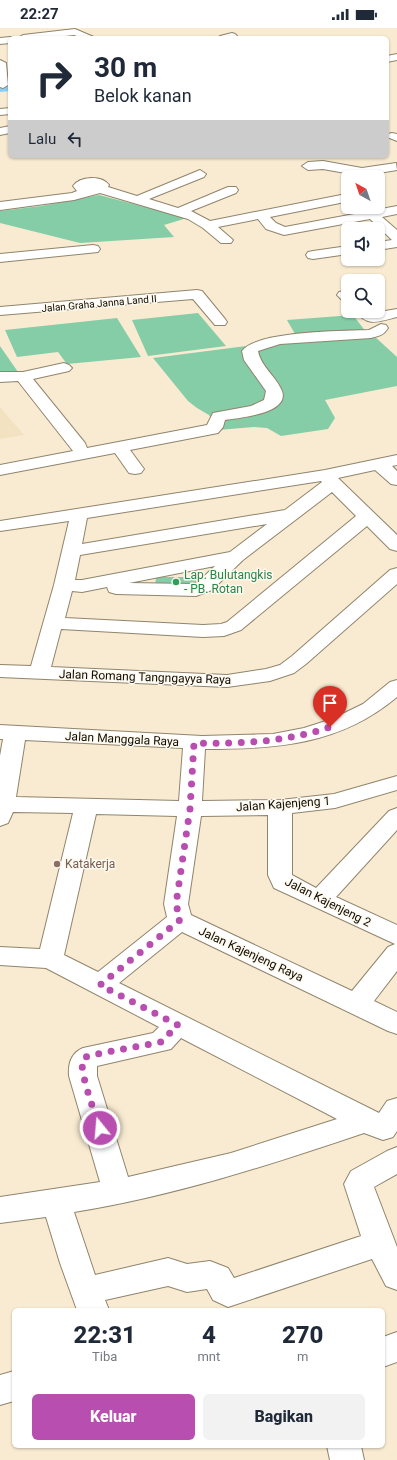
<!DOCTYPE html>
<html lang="id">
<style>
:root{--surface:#fff;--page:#f2f2f3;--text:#1f2937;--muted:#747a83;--accent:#b84eb0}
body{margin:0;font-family:Roboto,sans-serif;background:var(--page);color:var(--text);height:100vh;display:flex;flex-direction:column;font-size:15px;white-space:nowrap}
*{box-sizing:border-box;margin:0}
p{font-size:13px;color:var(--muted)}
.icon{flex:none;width:22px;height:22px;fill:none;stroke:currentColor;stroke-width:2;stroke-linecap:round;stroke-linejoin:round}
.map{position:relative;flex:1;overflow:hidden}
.drawer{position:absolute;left:12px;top:1280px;width:373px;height:140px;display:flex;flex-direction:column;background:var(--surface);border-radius:6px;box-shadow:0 1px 3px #0004}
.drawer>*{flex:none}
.top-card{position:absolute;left:8px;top:8px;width:381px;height:122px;border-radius:6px;box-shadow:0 1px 3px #0004;background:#fff;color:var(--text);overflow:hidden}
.needle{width:26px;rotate:320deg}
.fabs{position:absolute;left:341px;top:142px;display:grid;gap:8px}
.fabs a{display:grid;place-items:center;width:44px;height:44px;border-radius:6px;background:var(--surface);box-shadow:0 1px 3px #0004;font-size:20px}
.pin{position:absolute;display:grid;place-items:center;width:34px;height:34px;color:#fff;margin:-41px -17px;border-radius:50% 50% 50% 0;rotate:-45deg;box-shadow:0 0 4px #0007}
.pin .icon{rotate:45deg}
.me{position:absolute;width:44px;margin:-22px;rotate:343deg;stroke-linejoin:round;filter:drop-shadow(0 0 3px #0008)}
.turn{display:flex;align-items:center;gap:14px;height:84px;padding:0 20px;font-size:18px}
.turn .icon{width:52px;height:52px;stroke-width:2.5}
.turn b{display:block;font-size:28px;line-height:34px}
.then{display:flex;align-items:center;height:38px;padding:0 20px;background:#0003;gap:8px;font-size:15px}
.eta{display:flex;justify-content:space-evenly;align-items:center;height:68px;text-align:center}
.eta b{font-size:24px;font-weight:800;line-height:28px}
.cta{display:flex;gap:8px;margin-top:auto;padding:8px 20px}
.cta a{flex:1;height:46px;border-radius:6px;background:var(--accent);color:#fff;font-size:16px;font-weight:800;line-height:46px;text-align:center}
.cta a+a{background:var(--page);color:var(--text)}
.status{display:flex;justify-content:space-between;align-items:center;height:28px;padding:0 20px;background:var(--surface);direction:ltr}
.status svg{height:11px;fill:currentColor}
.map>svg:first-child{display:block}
</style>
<div class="status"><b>22:27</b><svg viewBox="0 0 49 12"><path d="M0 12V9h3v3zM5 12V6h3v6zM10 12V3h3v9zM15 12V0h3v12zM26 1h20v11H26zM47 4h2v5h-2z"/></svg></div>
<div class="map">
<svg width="397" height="1432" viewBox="0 0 397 1432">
<rect width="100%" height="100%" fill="#f8ebd1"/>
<polygon fill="#f3e2c1" points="0,379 24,407 0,411"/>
<g fill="#84cda7">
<polygon points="99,167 187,190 164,197 174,209 80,215 0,195 0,183 41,178"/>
<polygon points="198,285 226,318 148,328 132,292"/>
<polygon points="353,287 366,304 295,306 287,292"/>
<polygon points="117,290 141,329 67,336 58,324 17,329 5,302"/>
<polygon points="373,307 397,329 397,358 325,372 335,390 328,401 281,408 267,400 254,399 218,402 209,387 197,380 188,373 153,330 286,313"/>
<polygon points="0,318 18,344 0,346"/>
<polygon points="156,549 198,549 197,559 155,559"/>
</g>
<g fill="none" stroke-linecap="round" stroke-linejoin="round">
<polygon fill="#86d0fa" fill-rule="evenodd" points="10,57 10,63 0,64 0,58"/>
<defs>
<g id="street">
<polygon points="75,1 96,10 82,10 74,7 48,10 18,10 23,7"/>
<polygon points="232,5 235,6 237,8 236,10 218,10 220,8"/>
<polygon points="10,9 14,10 10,10 10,15 0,16 0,10"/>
<polygon points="0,32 6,35 8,57 3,60 0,59"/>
<polygon points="10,98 10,105 0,107 0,100"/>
<polygon points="392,105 397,106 397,113 387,109 388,106"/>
<polygon points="323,133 362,140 396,135 397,142 362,148 323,141 308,142 302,138 308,134"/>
<path d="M200 142 206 146 204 149 149 171 178 180 228 159H236L238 162 236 165 191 183 210 193 341 167 345 168 347 171 345 174 270 189 276 195 285 199 397 178V186L382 189 397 202V219L378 222V214L392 212 370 191 284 207 266 201 258 191 218 199 233 212 231 215H221L203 200 188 191 100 165 74 172 0 182V174L72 165 77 163 73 158C80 148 102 147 109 157L108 159 137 168Z"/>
<polygon points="93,217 98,218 100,221 98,224 0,234 0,226"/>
<polygon points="348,218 348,226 313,231 308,230 306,227 308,224 313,223"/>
<polygon points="197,262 202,263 225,291 227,294 225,297 215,297 193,271 0,287 0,279"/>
<polygon points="344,263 348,264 348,274 343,273 337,267 339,264"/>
<path d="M397 281V289C380 293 367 300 356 283H371L373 285Z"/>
<path d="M381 296 386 297 388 300C384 307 379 308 371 310L280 316 258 323C261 339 276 348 282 363 290 386 238 390 225 392L223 399 218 405 130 422 144 441 141 445 135 446 129 445 115 425 0 447V437L73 423 18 353 0 354V344H23L64 335 69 337 72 340 69 343 33 351 85 415 87 420 207 397 213 385 251 378 264 372 266 363 244 332 242 323C256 303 343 303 369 302Z"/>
<path d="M397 427V437L392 438 397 443V457L391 456 375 442 338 450 397 507V523L390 521 367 498 241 602 224 608 203 609 61 601 51 639 227 647 266 641 280 637 292 628 390 542 397 540V556L306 636 294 645 270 653 227 659 0 649V637L31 638 54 557 69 493 0 503V493L325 442ZM321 453 322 454 285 482 82 516 87 490ZM332 464 356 488 227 594 221 596 203 597 65 590 72 563 82 564 107 559 109 564 116 566 196 568 212 562 243 532ZM267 496 230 524 82 552H75L80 527ZM215 538 198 554 193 556 129 555Z"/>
<path d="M397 652V669C340 717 277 721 205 721L202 773 280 772 334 766 397 748V762L335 780 292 785V847L316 860 389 783 397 780V802L336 869 397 897V943L374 973 397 984V1006L388 1003 182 904 119 955 379 1085 387 1073 397 1070V1103L393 1109 383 1112 364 1105C269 1137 174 1168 74 1184L95 1247 168 1230 187 1236 210 1233 228 1240 234 1250 361 1208 344 1156 351 1143 387 1123 397 1119V1146L374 1159 397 1219V1262L386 1258 372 1231 228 1279 213 1272 207 1261 187 1264 168 1258 105 1272 109 1282H77L60 1235 46 1189 0 1195V1169L100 1154 69 1048C68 1036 71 1025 83 1020L153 1005 159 999 46 940 0 937V919L40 921 73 785 13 784 8 795 0 798V728L3 711H0V697L202 708 273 706 304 700 332 691 363 676 390 654ZM25 712 183 720 179 773 16 769ZM96 786 177 788 164 876 167 889 98 944 64 927ZM268 787V847L274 860 395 916 388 919 352 963 191 887 188 876 201 788ZM181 1010 337 1091 231 1125 128 1149 97 1048V1038L171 1021Z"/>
<polygon points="397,1304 397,1334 383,1339 383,1309"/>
<polygon points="14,1343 14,1373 0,1377 0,1347"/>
<polygon points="327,1418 361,1418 364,1432 330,1432"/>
</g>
<g id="secondary">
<polygon points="397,26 397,32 387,34 387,28"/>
<polygon points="10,80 10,86 0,87 0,81"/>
</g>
</defs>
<use href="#street" stroke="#90846c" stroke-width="2"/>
<use href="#secondary" stroke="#90846c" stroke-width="2"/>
<use href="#street" fill="#fff" fill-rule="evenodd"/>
<use href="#secondary" fill="#fff" fill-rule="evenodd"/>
</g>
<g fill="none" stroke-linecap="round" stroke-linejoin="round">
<path stroke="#b84eb0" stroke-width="7" stroke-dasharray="0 12.6" d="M100 1100C96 1089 78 1040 83 1032 86 1027 93 1027 97 1026L161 1014 178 997 100 957 180 892 176 876 190 781 194 715C241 716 286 714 330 699"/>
</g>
<circle fill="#2e9e5b" stroke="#fef9ee" stroke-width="1.5" cx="176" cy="554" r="4"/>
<circle fill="#8d6e63" stroke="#fef9ee" stroke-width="1.5" cx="57" cy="836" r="4"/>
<g text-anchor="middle" stroke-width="3" stroke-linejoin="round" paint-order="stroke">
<g font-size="10" fill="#110d05" stroke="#fef9ee">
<text transform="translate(99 275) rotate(-5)" y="4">Jalan Graha Janna Land II</text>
</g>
<g font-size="12" fill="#27864d" stroke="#fef9ee" text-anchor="start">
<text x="184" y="551">Lap. Bulutangkis<tspan x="184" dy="14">- PB. Rotan</tspan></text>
</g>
<g font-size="12" fill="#110d05" stroke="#fef9ee">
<text transform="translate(145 649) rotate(2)" y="4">Jalan Romang Tangngayya Raya</text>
<text transform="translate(122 711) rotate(3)" y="4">Jalan Manggala Raya</text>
<text transform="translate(283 776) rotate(-4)" y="4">Jalan Kajenjeng 1</text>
<text transform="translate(328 874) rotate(27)" y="4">Jalan Kajenjeng 2</text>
<text transform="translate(251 926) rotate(25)" y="4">Jalan Kajenjeng Raya</text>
</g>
<g font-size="12" fill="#785e54" stroke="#fef9ee" text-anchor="start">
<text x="65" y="840">Katakerja</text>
</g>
</g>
</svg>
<div class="fabs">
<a><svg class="needle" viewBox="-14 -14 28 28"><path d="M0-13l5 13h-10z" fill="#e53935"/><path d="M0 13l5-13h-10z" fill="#747a83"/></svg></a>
<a><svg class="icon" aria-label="sound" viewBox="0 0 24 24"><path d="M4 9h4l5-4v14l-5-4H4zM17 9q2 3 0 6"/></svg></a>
<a><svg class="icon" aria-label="search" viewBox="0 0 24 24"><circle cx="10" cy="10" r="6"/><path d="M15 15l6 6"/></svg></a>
</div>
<div class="pin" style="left:330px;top:699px;background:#d93025"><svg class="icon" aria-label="arrive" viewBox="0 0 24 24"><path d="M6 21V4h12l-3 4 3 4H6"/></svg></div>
<svg class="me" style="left:100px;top:1100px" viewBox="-20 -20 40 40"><circle r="17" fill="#b84eb0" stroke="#fff" stroke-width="3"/><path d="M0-11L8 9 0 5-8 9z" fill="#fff"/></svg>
<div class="top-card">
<div class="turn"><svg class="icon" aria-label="right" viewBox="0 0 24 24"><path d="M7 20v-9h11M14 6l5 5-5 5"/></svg><div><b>30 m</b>Belok kanan</div></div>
<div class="then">Lalu<svg class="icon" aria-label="left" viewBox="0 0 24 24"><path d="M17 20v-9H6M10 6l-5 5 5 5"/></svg></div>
</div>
<section class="drawer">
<div class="eta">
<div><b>22:31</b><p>Tiba</p></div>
<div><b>4</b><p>mnt</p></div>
<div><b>270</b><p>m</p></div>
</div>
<div class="cta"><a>Keluar</a><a>Bagikan</a></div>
</section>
</div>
